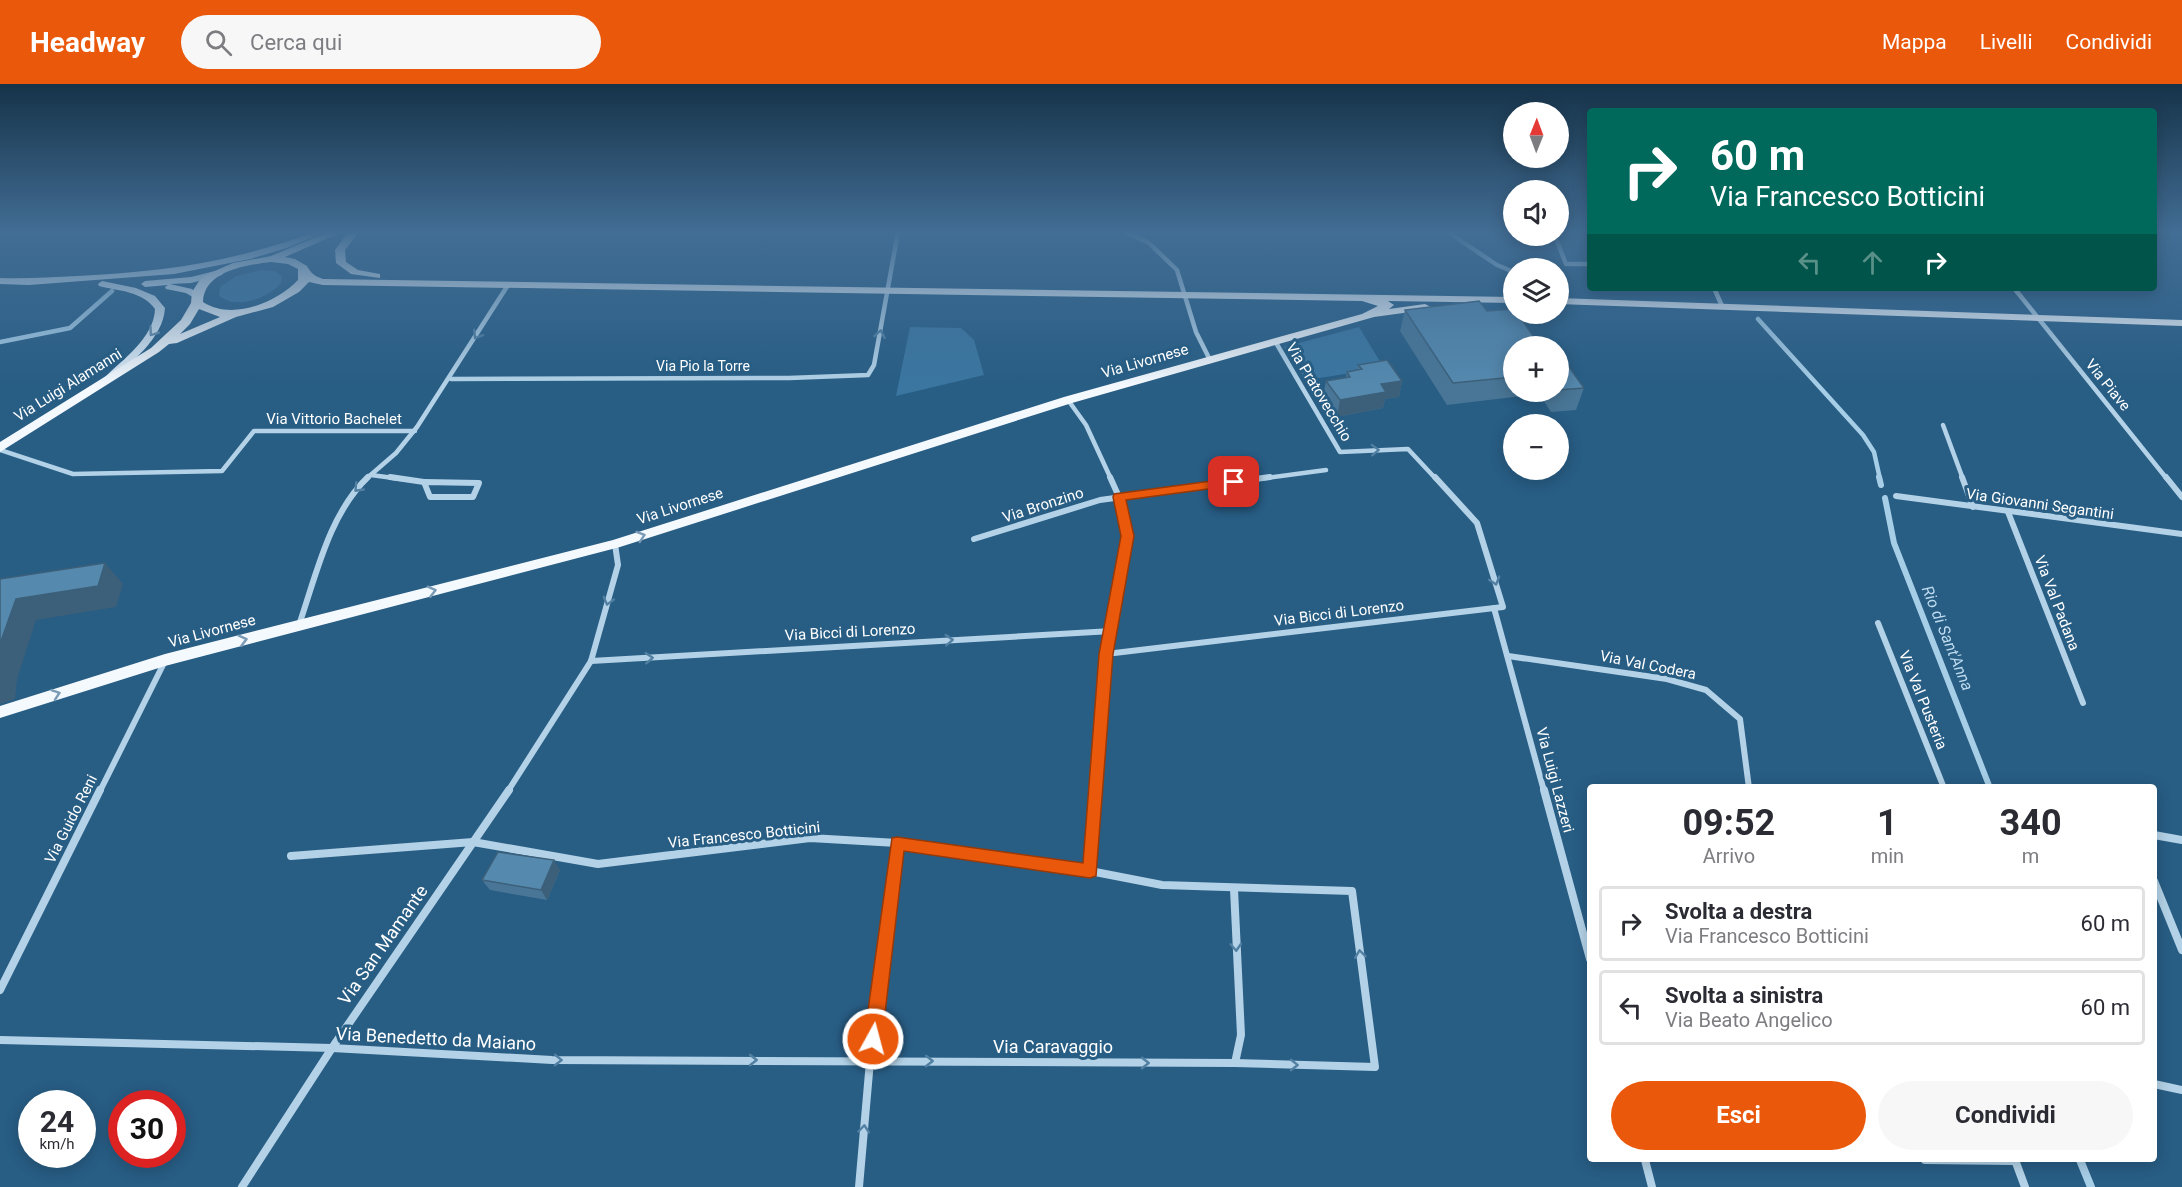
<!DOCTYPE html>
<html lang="it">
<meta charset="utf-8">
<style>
:root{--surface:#fff;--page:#f7f7f7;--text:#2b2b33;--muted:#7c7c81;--line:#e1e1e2;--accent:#ea580c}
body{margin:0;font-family:Roboto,sans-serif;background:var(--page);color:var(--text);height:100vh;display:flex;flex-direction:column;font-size:22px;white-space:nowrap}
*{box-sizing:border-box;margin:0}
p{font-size:20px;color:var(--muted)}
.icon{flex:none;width:33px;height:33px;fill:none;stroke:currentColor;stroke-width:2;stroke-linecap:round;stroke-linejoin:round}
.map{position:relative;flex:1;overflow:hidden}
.drawer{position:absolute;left:1587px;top:700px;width:570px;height:378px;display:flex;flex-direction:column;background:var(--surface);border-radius:6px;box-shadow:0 3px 15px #0003}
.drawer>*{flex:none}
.guide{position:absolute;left:1587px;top:24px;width:570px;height:183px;border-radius:6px;box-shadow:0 3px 15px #0003;background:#00695c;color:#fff;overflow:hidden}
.needle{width:39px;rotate:1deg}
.buttons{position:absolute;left:1503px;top:18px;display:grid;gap:12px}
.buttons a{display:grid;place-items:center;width:66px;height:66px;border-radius:50%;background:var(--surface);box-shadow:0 3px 15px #0003;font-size:30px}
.speed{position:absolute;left:18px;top:1006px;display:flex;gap:12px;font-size:30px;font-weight:700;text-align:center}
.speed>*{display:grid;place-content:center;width:78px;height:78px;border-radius:50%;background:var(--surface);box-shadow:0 3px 15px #0003;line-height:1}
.speed small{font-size:15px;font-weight:400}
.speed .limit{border:9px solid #d22;background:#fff;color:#111}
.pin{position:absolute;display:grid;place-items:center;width:51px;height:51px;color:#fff;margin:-26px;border-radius:12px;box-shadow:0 3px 9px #0006}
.me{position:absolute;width:66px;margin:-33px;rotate:7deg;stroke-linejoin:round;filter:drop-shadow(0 0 4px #0008)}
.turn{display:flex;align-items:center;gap:21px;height:126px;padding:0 24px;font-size:27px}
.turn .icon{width:78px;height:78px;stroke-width:2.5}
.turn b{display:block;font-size:42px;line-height:51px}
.lanes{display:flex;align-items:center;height:57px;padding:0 24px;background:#0003;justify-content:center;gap:30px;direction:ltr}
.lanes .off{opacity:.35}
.eta{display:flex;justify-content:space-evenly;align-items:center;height:102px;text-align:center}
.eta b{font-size:36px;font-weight:700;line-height:42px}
.primary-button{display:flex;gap:12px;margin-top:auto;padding:12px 24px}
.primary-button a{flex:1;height:69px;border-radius:36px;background:var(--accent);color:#fff;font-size:24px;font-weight:700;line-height:69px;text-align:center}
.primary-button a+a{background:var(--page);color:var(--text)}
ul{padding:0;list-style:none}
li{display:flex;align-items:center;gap:18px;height:75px;margin:0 12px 9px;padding:0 12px;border:3px solid var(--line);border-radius:6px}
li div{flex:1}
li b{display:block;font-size:22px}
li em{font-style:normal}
header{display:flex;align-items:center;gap:36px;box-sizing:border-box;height:84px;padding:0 30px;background:var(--accent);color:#fff}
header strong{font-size:28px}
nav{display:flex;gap:33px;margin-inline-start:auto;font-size:21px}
.search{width:420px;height:54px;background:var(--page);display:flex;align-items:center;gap:15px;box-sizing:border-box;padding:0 21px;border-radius:33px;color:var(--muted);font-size:22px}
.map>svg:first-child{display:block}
</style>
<header>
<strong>Headway</strong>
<div class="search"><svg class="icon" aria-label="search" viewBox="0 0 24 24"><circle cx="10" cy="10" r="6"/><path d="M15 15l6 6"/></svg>Cerca qui</div>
<nav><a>Mappa</a><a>Livelli</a><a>Condividi</a></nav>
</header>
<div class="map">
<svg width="2182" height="1103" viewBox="0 0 2182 1103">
<rect width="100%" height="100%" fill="#285d84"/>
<g fill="#3a76a0">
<path d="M261 186 274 187 282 192 281 199C269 214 234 227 219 211L220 203 236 192Z"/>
<polygon points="910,243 961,244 974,256 984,291 896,312"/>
<polygon points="1359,243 1384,284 1306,296 1284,263"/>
</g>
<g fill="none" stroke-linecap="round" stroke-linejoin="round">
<g stroke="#a7cee7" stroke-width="4.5">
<polyline points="1448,148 1497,181 1514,188"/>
<polyline points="1758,235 1863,351 1874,368 1880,395"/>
<polyline points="0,258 70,244 112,207"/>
</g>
<g stroke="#a7cee7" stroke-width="6">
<polyline points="1879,393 1881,401"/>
<polyline points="1885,414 1894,459 1990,704"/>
</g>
<polyline stroke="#a7cee7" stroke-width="8" points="2080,1076 2091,1103"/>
<g stroke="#b3d2e7" stroke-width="4.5">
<polyline points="1125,148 1149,159 1177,186 1196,248 1210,276"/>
<polyline points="1555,152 1566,180 1590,180"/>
<polyline points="1714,204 1722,222"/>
<polyline points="2014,204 2167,395"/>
<polyline points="1275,257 1340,368 1408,365 1436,395"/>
<polyline points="451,295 789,294 868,291 874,281 898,148"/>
<polyline points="1068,316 1086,341 1111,395"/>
<polyline points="1943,341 1963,395"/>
<polyline points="0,366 73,390 222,387 254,347 415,347"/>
<polyline points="371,391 401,395"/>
<polyline points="366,395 396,369 417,343 508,201"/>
<polyline points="1258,395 1326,386"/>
</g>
<g stroke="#b3d2e7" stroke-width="6">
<polyline points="390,393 424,398"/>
<polyline points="1962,393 1973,423"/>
<polyline points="2166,393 2182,413"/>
<polygon points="424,398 479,399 473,413 430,413"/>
<polyline points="1896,412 2182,450"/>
<polyline points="2008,428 2083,619"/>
<polyline points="974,455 1100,416 1270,393"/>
<polyline points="1494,524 1544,707"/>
<polyline points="1878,539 1944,704"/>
<path d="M299 541C316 492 329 430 368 393"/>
<polyline points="1106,570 1503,523 1477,439 1435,393"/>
<polyline points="1508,572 1667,595 1706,606 1740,635 1749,704"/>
<polyline points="591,577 1112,547"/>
<polyline points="100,707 165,577"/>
<polyline points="508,707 591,577 618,481 615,460"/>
<polyline points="1096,707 1106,570 1127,452 1119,413 1110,393"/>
</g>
<g stroke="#b3d2e7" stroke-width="8">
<polyline points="1544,706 1590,875"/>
<polyline points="2154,751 2182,756"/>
<polyline points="1090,787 1096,706"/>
<polyline points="2154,797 2182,866"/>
<polyline points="1234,805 1241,951 1235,979"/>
<polyline points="0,906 100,706"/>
<polyline points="0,956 332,964 552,976 1235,979 1375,983 1352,807 1162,801 1090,787 897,759 810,754 598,780 473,758 291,772"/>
<polyline points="2154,1000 2182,1006"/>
<polyline points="1645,1076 1652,1103"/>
<polyline points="1925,1076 2015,1077"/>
<polyline points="2015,1076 2025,1103"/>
<polyline points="242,1103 332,964 509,706"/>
<polyline points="859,1103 870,977 897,759"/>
</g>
<g fill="#dcebf7" fill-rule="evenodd">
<path d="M314 148H325L287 164 250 175 174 190 29 201 0 200V194C26 195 52 193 77 192 162 188 234 178 314 148Z"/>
<polygon points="219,186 223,189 222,191 191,199 170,200 192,205 200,212 196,215 186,209 166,205 165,203 168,201 145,203 141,200 145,197 191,193"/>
<path d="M102 197 136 204 155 212 165 224C163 255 131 278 110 298H104V294C123 275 154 254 155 225 142 207 119 207 99 202L98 200Z"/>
</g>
<g fill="#f4f9fe" fill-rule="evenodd">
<path d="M328 148H342L285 173 295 175 307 182C311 189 314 192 323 195L1514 213V219L1388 217 1394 221 1389 225 1425 220 1431 223 1425 226 1374 233 1072 319 620 463 165 582 0 634V622L165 570 613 456 1064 313 1362 230 1378 222 1362 217 323 201 309 198 299 208 273 223 236 233 177 259 169 260 159 268 0 368V358L151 264 181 236 191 219 192 208 199 197 208 190 233 179 271 172ZM271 178 288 180 298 185V196C276 219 232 237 203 218 204 187 246 181 271 178ZM199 225 220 233 180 250 190 240Z"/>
<polygon points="348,148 359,148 345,166 346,178 358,186 380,190 380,194 351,190 336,179 335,166"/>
<polygon points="1558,214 2182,236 2182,242 1558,220"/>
</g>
</g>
<g fill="#497696">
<polygon points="1405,226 1487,227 1514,262 1514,308 1558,308 1558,269 1584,304 1576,326 1551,328 1539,310 1447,321 1400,247"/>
<polygon points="1358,281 1402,297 1399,313 1385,315 1383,324 1337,333 1323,313 1326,297 1346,293 1347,288 1357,286"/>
<polygon points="560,786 547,816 490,806 482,796"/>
</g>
<g fill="#3c607a">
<polygon points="1402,297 1399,313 1385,315 1383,324 1337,333 1340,316 1381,300"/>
<polygon points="105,479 123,500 116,523 36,536 17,595 15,615 0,620 0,560 16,515"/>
<polygon points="554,776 560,786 547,816 541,806"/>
</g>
<g fill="#5589ae" stroke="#3c607a" stroke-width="1.5">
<polygon points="1479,217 1487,227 1514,225 1514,230 1518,230 1540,262 1514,262 1514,293 1453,299 1405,226"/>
<polygon points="1558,269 1559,269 1584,304 1558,306"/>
<polygon points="1387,276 1402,297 1381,300 1386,308 1340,316 1326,297 1350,293 1347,288 1362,285 1358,281"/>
<polygon points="105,479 98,502 16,515 0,560 0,495"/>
<polygon points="498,768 554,776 541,806 482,796"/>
</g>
<defs><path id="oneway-chevron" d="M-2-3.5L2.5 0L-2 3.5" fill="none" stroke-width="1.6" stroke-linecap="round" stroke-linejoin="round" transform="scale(1.5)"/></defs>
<use stroke="#678fac" href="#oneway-chevron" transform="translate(153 248) rotate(126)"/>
<g stroke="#5280a2">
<use href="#oneway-chevron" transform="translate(880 250) rotate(-80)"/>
<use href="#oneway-chevron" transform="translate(477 251) rotate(121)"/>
<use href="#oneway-chevron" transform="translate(1375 366) rotate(-2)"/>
<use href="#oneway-chevron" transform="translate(358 404) rotate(134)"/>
<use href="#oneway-chevron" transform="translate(1495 497) rotate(73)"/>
<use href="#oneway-chevron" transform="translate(608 517) rotate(105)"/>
<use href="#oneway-chevron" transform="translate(949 556) rotate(-3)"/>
<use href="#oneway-chevron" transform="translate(649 574) rotate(-3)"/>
<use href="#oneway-chevron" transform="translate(1236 863) rotate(87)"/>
<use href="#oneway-chevron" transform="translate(1360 870) rotate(-97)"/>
<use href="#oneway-chevron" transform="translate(558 976) rotate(1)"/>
<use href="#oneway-chevron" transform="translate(753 976)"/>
<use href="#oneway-chevron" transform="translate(929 977)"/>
<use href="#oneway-chevron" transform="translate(1145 979)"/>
<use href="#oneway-chevron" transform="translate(1294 981) rotate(1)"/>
<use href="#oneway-chevron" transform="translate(864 1045) rotate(-85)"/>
</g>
<g stroke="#7a9bb5">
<use href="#oneway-chevron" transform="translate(641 452) rotate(-18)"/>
<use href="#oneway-chevron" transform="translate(432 507) rotate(-14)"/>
<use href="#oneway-chevron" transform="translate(243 556) rotate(-15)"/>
<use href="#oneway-chevron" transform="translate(56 610) rotate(-19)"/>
</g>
<linearGradient id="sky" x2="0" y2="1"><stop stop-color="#163349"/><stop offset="0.49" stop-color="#426d94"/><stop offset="1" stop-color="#426d94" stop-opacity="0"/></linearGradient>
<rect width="2182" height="302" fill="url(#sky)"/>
<polygon fill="#ea580c" stroke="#983908" stroke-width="1.5" points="1234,394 1240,398 1238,401 1126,416 1134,452 1113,570 1096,792 1090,794 904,767 882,955 879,961 873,963 867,961 864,955 892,754 897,753 1083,779 1099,570 1121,452 1113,413 1114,410"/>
<g text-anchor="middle" stroke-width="6" stroke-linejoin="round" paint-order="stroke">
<g font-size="14" fill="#fff" stroke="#285d84">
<text x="703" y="287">Via Pio la Torre</text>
</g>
<g font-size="15" fill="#fff" stroke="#285d84">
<text transform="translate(1145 277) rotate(-16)" y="5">Via Livornese</text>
<text transform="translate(68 301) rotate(-32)" y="5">Via Luigi Alamanni</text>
<text transform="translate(2108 301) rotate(51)" y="5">Via Piave</text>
<text transform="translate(1319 308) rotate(59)" y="5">Via Pratovecchio</text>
<text x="334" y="340">Via Vittorio Bachelet</text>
<text transform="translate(2040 420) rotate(8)" y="5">Via Giovanni Segantini</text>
<text transform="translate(1043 421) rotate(-18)" y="5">Via Bronzino</text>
<text transform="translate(680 422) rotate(-18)" y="5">Via Livornese</text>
<text transform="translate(2057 519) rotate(69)" y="5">Via Val Padana</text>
<text transform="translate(1339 529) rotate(-7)" y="5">Via Bicci di Lorenzo</text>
<text transform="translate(212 547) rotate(-15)" y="5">Via Livornese</text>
<text transform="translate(850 548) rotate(-3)" y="5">Via Bicci di Lorenzo</text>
<text transform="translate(1648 581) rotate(11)" y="5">Via Val Codera</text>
<text transform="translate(1923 616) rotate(68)" y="5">Via Val Pusteria</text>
<text transform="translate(1555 696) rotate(75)" y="5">Via Luigi Lazzeri</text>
<text transform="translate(71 735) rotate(-63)" y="5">Via Guido Reni</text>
<text transform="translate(744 751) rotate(-6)" y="5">Via Francesco Botticini</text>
</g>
<g font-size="16" font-style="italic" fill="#bedbef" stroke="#285d84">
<text transform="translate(1948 554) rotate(68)" y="6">Rio di Sant'Anna</text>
</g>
<g font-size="18" fill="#fff" stroke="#285d84">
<text transform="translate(383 861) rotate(-55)" y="6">Via San Mamante</text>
<text transform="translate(436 955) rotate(3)" y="6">Via Benedetto da Maiano</text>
<text x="1053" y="969">Via Caravaggio</text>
</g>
</g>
</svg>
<div class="buttons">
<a><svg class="needle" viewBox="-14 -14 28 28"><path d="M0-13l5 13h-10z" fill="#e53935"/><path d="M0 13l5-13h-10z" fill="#7c7c81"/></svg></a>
<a><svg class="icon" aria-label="sound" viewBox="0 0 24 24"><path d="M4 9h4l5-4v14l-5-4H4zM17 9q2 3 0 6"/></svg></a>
<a><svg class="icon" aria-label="layers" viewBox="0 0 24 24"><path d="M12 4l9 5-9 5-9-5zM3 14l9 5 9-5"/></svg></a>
<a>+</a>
<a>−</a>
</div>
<div class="speed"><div>24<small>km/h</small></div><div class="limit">30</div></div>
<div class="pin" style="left:1234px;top:398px;background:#d93025"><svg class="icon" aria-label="arrive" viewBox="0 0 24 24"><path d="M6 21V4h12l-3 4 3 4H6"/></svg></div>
<svg class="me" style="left:873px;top:955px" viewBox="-20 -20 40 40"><circle r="17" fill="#ea580c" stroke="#fff" stroke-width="3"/><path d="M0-11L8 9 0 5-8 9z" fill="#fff"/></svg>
<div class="guide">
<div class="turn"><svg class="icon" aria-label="right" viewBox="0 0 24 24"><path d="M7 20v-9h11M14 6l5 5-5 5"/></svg><div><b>60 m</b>Via Francesco Botticini</div></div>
<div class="lanes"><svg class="icon off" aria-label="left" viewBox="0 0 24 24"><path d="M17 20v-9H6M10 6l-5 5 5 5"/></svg><svg class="icon off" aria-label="ahead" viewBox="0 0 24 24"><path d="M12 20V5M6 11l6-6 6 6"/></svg><svg class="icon" aria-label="right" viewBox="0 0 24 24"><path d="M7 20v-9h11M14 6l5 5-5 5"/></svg></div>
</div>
<section class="drawer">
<div class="eta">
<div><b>09:52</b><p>Arrivo</p></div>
<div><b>1</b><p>min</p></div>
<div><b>340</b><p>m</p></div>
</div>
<ul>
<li><svg class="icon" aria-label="right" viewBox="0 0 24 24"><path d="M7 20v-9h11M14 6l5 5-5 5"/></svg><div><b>Svolta a destra</b><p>Via Francesco Botticini</p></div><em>60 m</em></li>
<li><svg class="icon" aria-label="left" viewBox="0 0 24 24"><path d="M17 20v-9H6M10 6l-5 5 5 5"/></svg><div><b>Svolta a sinistra</b><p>Via Beato Angelico</p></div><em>60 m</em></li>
</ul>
<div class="primary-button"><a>Esci</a><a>Condividi</a></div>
</section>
</div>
